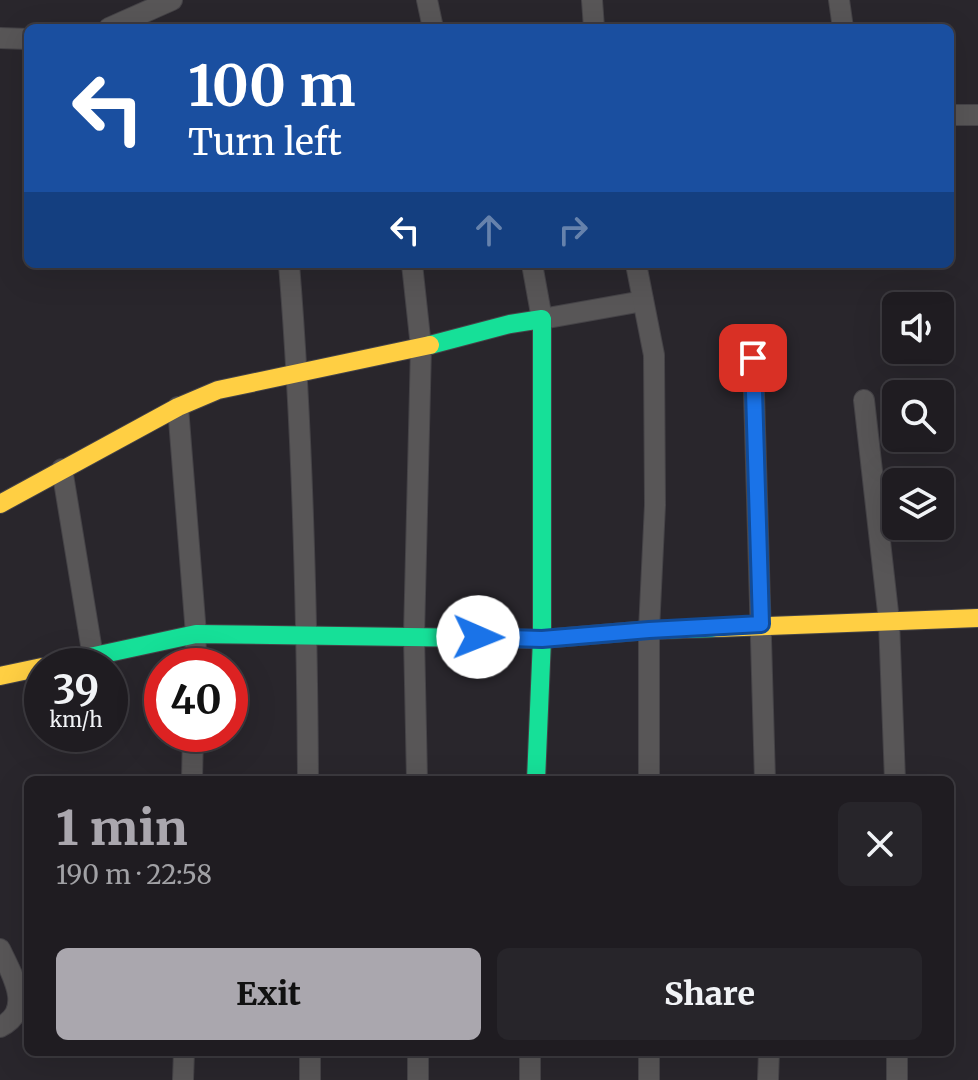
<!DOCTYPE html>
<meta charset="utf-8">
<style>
:root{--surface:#1f1c21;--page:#27252a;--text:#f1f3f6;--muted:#a1a1a5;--line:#3c3a3f;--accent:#aaa7ae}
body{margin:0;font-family:Merriweather,serif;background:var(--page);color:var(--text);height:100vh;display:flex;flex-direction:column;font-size:30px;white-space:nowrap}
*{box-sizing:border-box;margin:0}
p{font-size:26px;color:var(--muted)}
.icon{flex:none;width:44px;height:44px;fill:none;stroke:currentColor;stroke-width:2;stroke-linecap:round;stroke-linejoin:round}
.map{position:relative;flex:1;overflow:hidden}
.side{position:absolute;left:24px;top:776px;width:930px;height:280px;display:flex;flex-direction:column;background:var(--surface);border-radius:12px;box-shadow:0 8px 32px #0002,0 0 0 2px var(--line)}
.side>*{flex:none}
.hud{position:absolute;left:24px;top:24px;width:930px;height:244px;border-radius:12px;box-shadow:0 8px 32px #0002,0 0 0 2px var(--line);background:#1a4fa0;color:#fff;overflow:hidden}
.tools{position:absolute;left:882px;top:292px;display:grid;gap:16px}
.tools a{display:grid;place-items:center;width:72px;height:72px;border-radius:12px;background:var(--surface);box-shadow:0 8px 32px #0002,0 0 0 2px var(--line);font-size:40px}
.speed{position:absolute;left:24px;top:648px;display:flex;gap:16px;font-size:40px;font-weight:700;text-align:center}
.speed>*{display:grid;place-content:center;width:104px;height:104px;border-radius:50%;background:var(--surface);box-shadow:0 8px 32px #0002,0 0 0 2px var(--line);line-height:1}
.speed small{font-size:20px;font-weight:400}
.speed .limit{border:12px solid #d22;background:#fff;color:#111}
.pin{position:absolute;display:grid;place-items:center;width:68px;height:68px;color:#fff;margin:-34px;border-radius:16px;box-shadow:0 4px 12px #0006}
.me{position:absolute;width:88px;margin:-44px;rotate:91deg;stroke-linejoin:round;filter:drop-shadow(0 0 6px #0008)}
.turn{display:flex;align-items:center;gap:28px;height:168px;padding:0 32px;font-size:36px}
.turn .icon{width:104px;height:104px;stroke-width:2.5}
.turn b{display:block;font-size:56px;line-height:68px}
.lanes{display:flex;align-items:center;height:76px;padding:0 32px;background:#0003;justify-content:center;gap:40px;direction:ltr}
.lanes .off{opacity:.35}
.round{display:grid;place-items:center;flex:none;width:84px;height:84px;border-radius:12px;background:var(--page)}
.head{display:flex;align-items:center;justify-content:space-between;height:136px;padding:0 32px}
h1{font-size:48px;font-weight:800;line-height:60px;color:var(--accent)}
.cta{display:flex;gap:16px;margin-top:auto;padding:16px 32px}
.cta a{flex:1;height:92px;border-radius:12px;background:var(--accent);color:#111;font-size:32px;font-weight:800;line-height:92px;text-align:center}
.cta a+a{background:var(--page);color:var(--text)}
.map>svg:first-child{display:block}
</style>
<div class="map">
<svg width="978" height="1080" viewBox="0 0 978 1080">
<rect width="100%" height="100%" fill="#29262c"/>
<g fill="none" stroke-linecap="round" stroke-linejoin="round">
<defs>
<g id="street">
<polyline points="427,0 433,28"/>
<polyline points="592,0 594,28"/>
<polyline points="839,0 843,28"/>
<polyline points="109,28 172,0"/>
<polyline points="0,38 28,39"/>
<polyline points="950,115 978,115"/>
<path d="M289 264C303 436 307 608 308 780"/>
<polyline points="412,264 421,347 414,636 417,780"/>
<polyline points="532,264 542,319 643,301"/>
<polyline points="636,264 654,355 655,505 649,630 649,780"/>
<polyline points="753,358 765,780"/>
<polyline points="864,400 889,621 895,780"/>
<polyline points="178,407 196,634 195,666"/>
<polyline points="62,469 93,657"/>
<polyline points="192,780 193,734"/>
<path d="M0 949C11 973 35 1010 0 1027"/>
<polyline points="310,1052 310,1080"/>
<polyline points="530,1052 530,1080"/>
<polyline points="183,1080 184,1052"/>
<polyline points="418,1080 418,1052"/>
<polyline points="649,1080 649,1052"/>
<polyline points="768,1080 769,1052"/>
<polyline points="897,1080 897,1052"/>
</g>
<g id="fast">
<polyline points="430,345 510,324 542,319 542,639 536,780"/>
<polyline points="48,666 196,634 542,639 649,630 716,628"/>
</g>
<g id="slow">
<polyline points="0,504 178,407 218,390 430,345"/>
<polyline points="716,628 978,618"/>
<polyline points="0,676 42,667"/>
</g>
</defs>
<use href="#street" stroke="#454347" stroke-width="22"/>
<use href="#fast" stroke="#454347" stroke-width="20"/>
<use href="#slow" stroke="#454347" stroke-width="20"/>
<use href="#street" stroke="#585657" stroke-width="20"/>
<use href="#fast" stroke="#16e098" stroke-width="18"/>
<use href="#slow" stroke="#ffcf43" stroke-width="18"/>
</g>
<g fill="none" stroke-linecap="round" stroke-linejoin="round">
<defs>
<polyline id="route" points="478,637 542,639 649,630 761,624 753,358"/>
</defs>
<use href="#route" stroke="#114b97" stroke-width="20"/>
<use href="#route" stroke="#1a73e8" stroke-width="14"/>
</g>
</svg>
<div class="tools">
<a><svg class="icon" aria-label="sound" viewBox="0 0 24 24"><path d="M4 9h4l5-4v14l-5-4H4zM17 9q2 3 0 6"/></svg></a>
<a><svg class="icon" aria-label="search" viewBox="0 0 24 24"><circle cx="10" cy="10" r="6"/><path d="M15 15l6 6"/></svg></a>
<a><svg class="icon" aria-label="layers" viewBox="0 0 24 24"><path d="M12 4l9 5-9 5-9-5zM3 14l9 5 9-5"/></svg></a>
</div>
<div class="speed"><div>39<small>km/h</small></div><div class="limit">40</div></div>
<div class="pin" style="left:753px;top:358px;background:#d93025"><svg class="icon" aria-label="arrive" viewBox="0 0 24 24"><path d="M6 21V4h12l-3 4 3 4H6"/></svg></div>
<svg class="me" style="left:478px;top:637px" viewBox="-20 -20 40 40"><circle r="19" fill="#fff"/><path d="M0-13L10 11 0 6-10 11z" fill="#1a73e8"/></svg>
<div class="hud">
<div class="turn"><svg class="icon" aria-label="left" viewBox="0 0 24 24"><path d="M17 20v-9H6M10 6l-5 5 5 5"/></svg><div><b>100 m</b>Turn left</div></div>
<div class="lanes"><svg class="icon" aria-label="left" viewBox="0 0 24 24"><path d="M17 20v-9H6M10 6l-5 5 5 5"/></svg><svg class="icon off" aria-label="ahead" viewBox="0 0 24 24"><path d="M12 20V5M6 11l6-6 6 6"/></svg><svg class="icon off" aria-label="right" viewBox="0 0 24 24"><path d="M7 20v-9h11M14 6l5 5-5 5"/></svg></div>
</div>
<section class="side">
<div class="head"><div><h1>1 min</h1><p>190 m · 22:58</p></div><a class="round"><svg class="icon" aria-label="close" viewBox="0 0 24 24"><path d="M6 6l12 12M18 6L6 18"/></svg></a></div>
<div class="cta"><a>Exit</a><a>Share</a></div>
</section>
</div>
